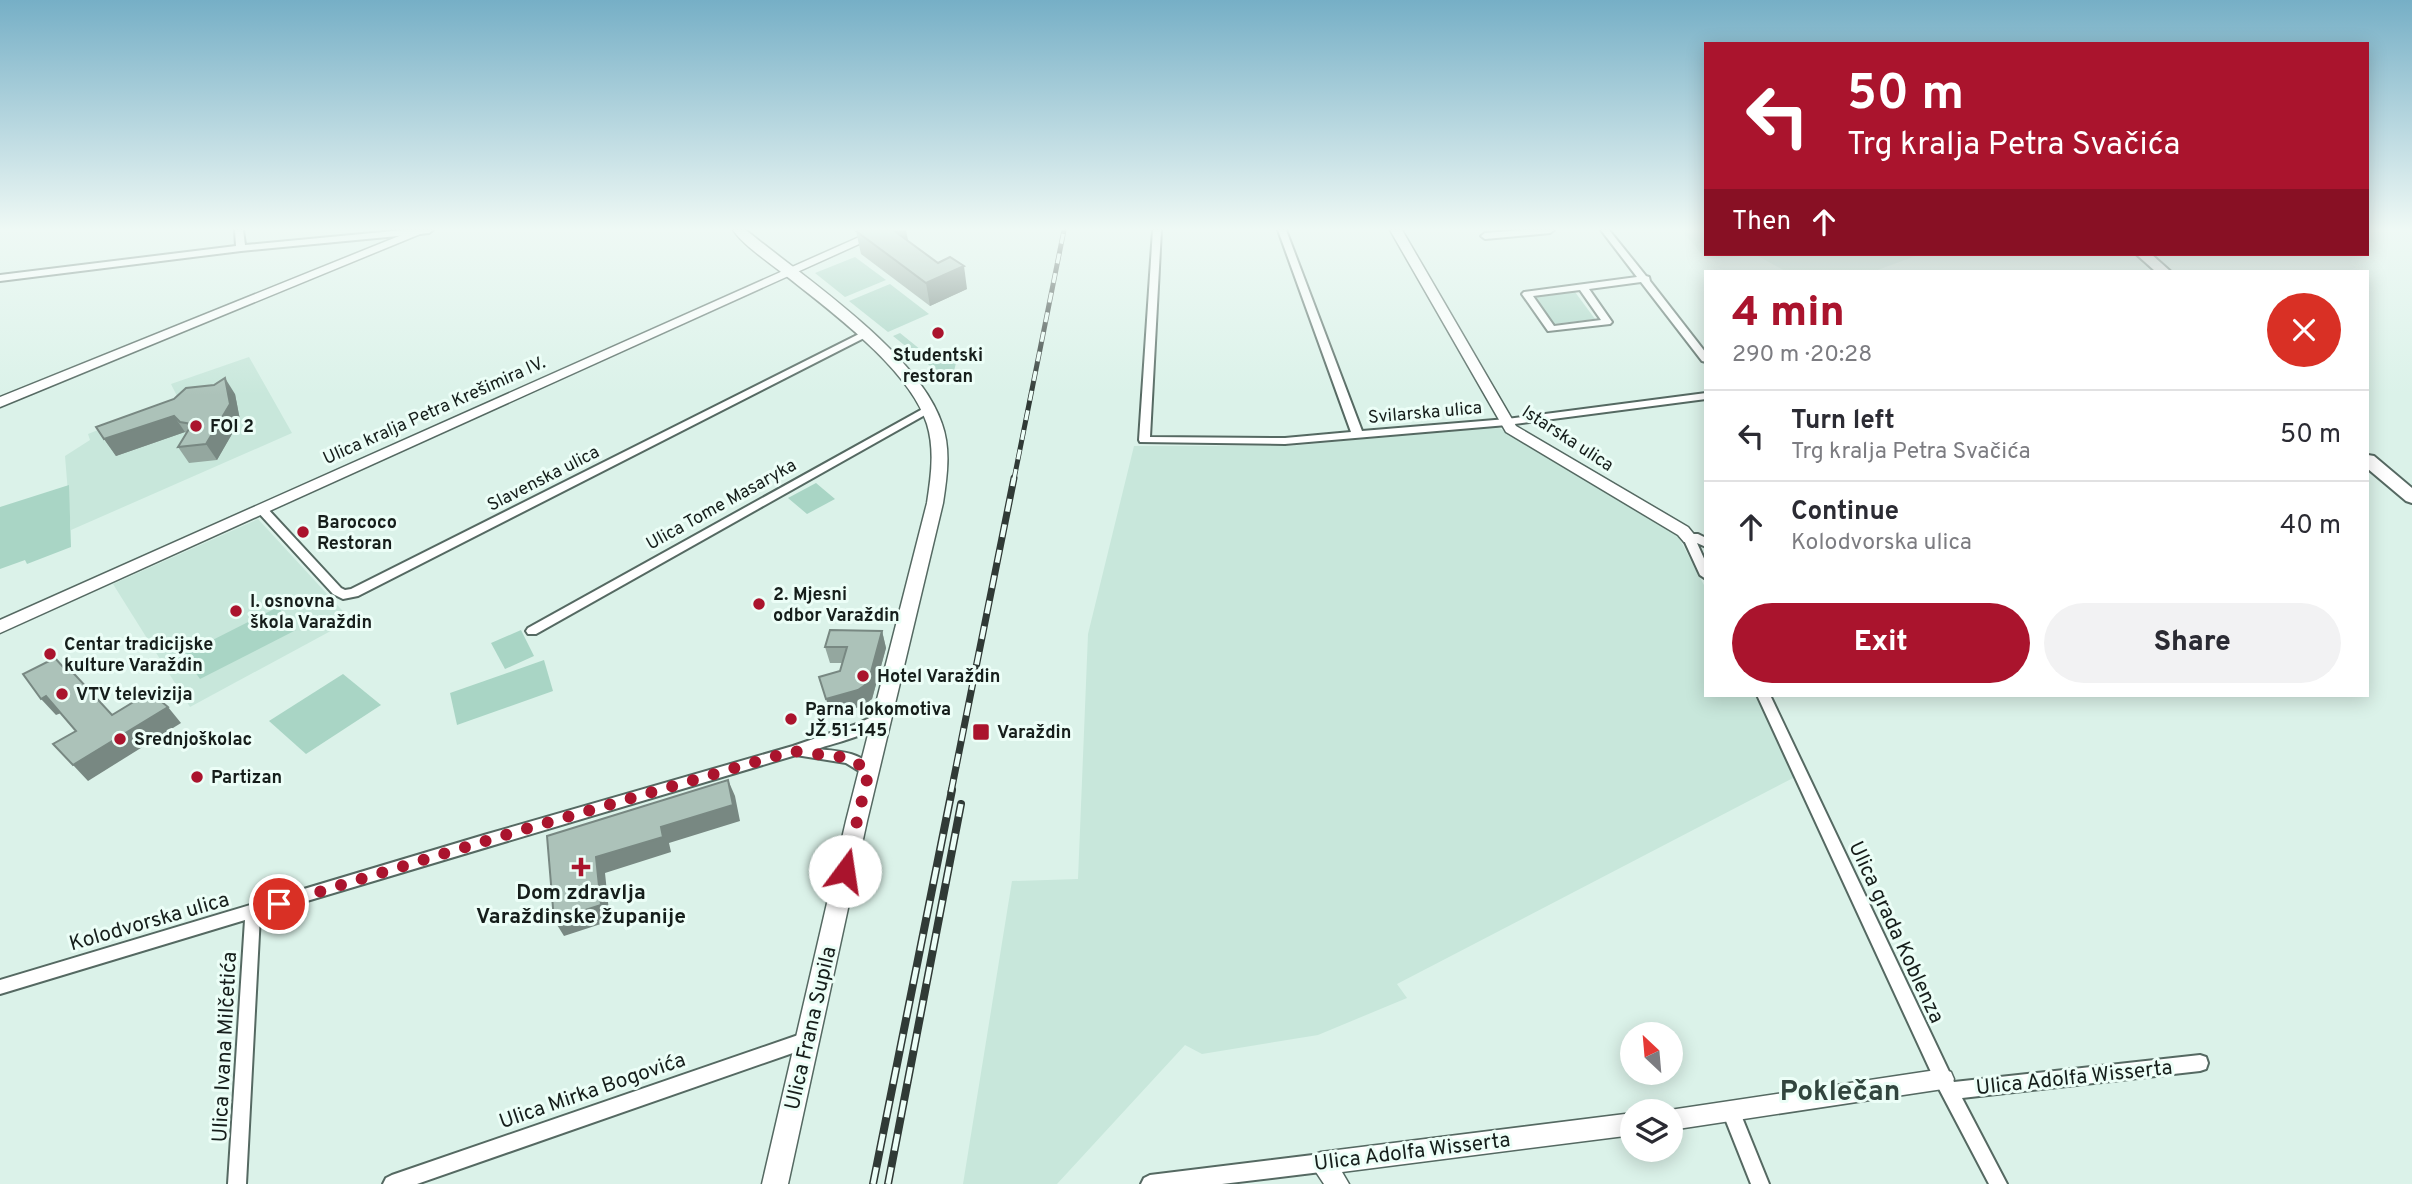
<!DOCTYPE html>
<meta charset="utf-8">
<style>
:root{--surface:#fff;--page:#f2f2f3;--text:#2b2b33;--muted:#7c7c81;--line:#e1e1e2;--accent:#aa142d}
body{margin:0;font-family:Overpass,sans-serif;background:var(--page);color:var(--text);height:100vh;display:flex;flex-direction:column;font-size:26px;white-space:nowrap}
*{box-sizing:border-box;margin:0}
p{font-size:23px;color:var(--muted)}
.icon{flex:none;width:38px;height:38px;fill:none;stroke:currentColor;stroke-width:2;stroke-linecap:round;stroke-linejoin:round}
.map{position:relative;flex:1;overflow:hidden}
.details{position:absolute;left:1704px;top:270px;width:665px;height:427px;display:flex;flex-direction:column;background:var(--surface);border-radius:0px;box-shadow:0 4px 18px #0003}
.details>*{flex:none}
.guide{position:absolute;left:1704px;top:42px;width:665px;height:214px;border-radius:0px;box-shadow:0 4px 18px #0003;background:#aa142d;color:#fff;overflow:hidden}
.needle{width:46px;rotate:334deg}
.fabs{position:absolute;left:1620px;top:1022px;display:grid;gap:14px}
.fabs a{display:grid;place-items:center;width:63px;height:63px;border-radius:50%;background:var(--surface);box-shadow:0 4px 18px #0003;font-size:35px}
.pin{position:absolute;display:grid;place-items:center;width:60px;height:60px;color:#fff;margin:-30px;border:4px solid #fff;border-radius:50%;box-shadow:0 2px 7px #0007}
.me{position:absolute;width:77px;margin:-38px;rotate:14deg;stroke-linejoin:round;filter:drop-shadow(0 0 5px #0008)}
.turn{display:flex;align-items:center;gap:24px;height:147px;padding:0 28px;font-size:32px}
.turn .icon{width:91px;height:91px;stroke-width:2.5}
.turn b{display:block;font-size:49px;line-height:60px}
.then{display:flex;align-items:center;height:66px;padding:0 28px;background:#0003;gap:14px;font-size:26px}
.round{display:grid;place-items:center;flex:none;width:74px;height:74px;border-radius:37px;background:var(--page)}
.headline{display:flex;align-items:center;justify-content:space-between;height:119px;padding:0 28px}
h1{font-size:42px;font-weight:800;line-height:52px;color:var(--accent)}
.button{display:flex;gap:14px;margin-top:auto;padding:14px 28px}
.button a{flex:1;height:80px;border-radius:42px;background:var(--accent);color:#fff;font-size:28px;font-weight:800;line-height:80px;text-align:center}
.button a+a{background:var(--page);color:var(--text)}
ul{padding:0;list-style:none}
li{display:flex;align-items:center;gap:21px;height:91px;padding:0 28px;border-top:2px solid var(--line)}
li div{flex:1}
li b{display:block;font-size:26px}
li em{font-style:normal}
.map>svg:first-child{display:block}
</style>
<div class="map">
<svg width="2412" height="1184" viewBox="0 0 2412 1184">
<rect width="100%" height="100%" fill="#dbf2e9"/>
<g fill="#c8e7db">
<polygon points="1681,230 1706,230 1706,254 1921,254 1875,271 1785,271 1756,255 1706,259"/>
<polygon points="249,357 292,433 71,530 65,456 90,440 88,434 178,398 171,384"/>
<polygon points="1496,426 1677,534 1706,589 1706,695 1756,695 1795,777 1397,984 1407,998 1318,1035 1202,1054 1185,1045 1057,1184 963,1184 1012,881 1078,879 1088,634 1134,446 1291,446"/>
<polygon points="258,519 351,620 190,707 113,584"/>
</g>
<g fill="#a9d5c5">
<polygon points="855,257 886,280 845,297 815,273"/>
<polygon points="890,284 929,314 888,332 849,301"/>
<polygon points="1575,292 1595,319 1554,324 1536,297"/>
<polygon points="900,333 937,363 956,363 952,379 949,381 893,336"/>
<polygon points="816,483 835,499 807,514 788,498"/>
<polygon points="69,485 71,547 27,564 25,560 0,569 0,507"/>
<polygon points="278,607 296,630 200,679 183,655"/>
<polygon points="521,630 534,656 505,669 491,643"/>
<polygon points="544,660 553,691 457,725 450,693"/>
<polygon points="343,674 381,705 306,754 269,721"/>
</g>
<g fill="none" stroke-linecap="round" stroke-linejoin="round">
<defs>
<g id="minor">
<polygon points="235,230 243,230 245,245 404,230 433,230 429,233 241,251 0,281 0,275 236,246"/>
<polygon points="1153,230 1161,230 1150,437 1285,438 1351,432 1278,230 1286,230 1362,431 1507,419 1706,393 1706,399 1507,425 1285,444 1140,442 1139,440"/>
<polygon points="1524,230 1554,230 1550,233 1485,239 1481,236 1485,233"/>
<path d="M1601 230H1609L1646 276 1649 277 1650 281 1706 353V362L1702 361 1641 282 1589 289 1612 322 1610 324 1548 331 1522 294 1524 292 1637 277ZM1580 290 1601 320 1554 326 1533 296Z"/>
<polygon points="863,332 866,333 866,337 358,596 343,599 333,594 256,510 262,506 266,507 341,588 345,590 351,589"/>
<polygon points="928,406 933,409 932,411 536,634 528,634 526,631 528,628"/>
<polygon points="1689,534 1698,534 1706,538 1706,547 1697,543 1706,563 1706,579 1700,575 1683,538"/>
<polygon points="1757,695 1770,695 1954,1082 2200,1055 2206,1057 2208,1063 2206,1069 2200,1071 1962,1098 2007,1184 1989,1184 1937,1085"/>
<path d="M882 712 887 713 889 717C876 734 837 742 817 749 838 751 863 752 876 771L874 775 869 777 846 763 796 755 260 915 246 1184H228L245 920 0 994V980L484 835 793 746 857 724Z"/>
<polygon points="807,1032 813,1035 815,1040 813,1045 807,1048 417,1184 383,1184 386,1178 392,1175"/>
<polygon points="1731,1103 1737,1105 1769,1184 1751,1184 1722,1111 1725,1105"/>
<polygon points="1321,1154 1327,1157 1330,1163 1327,1169 1321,1172 1222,1184 1141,1184 1144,1178 1150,1175"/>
</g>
<g id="tertiary">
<polygon points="875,230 890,230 0,633 0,620"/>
<polygon points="1390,230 1402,230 1516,426 1688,527 1697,538 1694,542 1684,542 1678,535 1506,432"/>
<polygon points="1943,1069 1951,1072 1954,1079 1951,1086 1943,1089 1671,1130 1671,1111 1663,1111"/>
<polygon points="1633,1113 1633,1135 1342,1172 1349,1184 1324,1184 1310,1163 1313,1155 1321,1152"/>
</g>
<g id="secondary">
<polygon points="414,230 430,230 0,407 0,397"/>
<path d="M733 230H746C803 277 919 353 942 424 951 449 947 477 943 503L867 821 788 1184H762L846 821 927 503C931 477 935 450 927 424 910 369 829 310 785 275 768 261 745 247 733 230Z"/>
</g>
<g id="primary">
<polygon points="2136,254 2151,254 2170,271 2155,271"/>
<polygon points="2368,455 2374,456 2412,488 2412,503 2406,501 2368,469"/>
</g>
</defs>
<use href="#minor" stroke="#556962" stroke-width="4"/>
<use href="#tertiary" stroke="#556962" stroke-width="3"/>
<use href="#secondary" stroke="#556962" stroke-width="3"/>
<use href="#primary" stroke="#556962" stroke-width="4"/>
<use href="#minor" fill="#fff" fill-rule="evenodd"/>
<use href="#tertiary" fill="#fff" fill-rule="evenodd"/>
<use href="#secondary" fill="#fff" fill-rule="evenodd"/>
<use href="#primary" fill="#fff" fill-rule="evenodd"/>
<defs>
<polyline id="rail-far2" points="1014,479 1064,230"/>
<polyline id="rail-far1" points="951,792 1014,478"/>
<g id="rail">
<polyline points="873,1184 952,790"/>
<polyline points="888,1184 961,804"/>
</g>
</defs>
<use href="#rail-far2" stroke="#303a36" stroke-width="5"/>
<use href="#rail-far1" stroke="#303a36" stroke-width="7"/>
<use href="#rail" stroke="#303a36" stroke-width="8"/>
<use href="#rail-far2" stroke="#ecfef7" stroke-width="3.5" stroke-dasharray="10" stroke-linecap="butt"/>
<use href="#rail-far1" stroke="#ecfef7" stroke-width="4.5" stroke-dasharray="13" stroke-linecap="butt"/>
<use href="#rail" stroke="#ecfef7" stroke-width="5" stroke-dasharray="17" stroke-linecap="butt"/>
</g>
<g fill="#94a79f">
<polygon points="856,231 908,241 967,289 930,306 861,254"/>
<polygon points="235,394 240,420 217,460 189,463 178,447 186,433 185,432 116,456 104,439"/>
<polygon points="882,631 886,648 872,699 862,706 831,715 842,663 830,663 825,647"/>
</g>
<g fill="#788882">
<polygon points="892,230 906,230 909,245"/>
<polygon points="964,266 967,289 930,306 926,283"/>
<polygon points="225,378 235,394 240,420 217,460 206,444"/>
<polygon points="174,416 185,432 116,456 104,439"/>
<polygon points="882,631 886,648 872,699 862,706 831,715 826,699"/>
<polygon points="46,696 61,713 56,715 41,699"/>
<polygon points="168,707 181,723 88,781 73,765"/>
<polygon points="728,780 735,796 740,821 669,843 671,852 605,873 610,921 564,936 554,920 596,857 661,827"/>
</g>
<g fill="#acc2b9" stroke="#788882" stroke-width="2">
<polygon points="859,230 893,230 938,263 950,257 964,266 926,283 856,231"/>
<polygon points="225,378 230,404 206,444 178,447 192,424 180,422 174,416 104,439 96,427 174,399 186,388 214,385"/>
<polygon points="830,630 882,631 868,683 858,690 826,699 819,677 840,671 847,647 825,647"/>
<polygon points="55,658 63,667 66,665 112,715 150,692 168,707 73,765 53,744 76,731 46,696 41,699 23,674"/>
<polygon points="728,780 733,805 661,827 663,837 596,857 601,905 554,920 547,836"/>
</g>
<linearGradient id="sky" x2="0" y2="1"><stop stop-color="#76afc6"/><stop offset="0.58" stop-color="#eff9f5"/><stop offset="1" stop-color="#eff9f5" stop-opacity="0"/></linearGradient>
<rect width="2412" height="395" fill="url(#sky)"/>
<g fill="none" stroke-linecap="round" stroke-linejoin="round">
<polyline stroke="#aa142d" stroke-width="12" stroke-dasharray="0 21.6" points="279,904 505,835 793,751 849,758 869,771 845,871"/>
</g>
<g fill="#aa142d" stroke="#ecfef7" stroke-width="2.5">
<circle cx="938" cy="333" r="7"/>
<circle cx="196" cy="426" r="7"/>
<circle cx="303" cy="532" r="7"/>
<circle cx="759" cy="604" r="7"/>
<circle cx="236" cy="611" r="7"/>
<circle cx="50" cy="654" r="7"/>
<circle cx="863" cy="676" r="7"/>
<circle cx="62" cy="694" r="7"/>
<circle cx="791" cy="719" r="7"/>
<rect x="972" y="723" width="18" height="18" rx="3.5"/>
<circle cx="120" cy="739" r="7"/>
<circle cx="197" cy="777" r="7"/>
<path d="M577.5 856.5h7v7h7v7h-7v7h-7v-7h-7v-7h7z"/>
</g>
<g text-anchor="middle" stroke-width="6" stroke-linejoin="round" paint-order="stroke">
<g font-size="18" font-weight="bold" fill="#161e1b" stroke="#ecfef7" text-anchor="start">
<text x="938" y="361" text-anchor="middle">Studentski<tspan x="938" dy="21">restoran</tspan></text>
<text x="210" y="432">FOI 2</text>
<text x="317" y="528">Barococo<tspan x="317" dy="21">Restoran</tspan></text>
<text x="773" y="600">2. Mjesni<tspan x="773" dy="21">odbor Varaždin</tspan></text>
<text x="250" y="607">I. osnovna<tspan x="250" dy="21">škola Varaždin</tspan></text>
<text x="64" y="650">Centar tradicijske<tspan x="64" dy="21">kulture Varaždin</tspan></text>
<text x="877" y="682">Hotel Varaždin</text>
<text x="76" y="700">VTV televizija</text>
<text x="805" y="715">Parna lokomotiva<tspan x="805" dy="21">JŽ 51-145</tspan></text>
<text x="997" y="738">Varaždin</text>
<text x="134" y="745">Srednjoškolac</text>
<text x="211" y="783">Partizan</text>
</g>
<g font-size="18" fill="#161e1b" stroke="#ecfef7">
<text transform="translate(434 410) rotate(-24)" y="6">Ulica kralja Petra Krešimira IV.</text>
<text transform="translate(1425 412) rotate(-5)" y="6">Svilarska ulica</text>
<text transform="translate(1568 438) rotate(33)" y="6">Istarska ulica</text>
<text transform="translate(543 478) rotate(-27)" y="6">Slavenska ulica</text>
<text transform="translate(721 504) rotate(-29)" y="6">Ulica Tome Masaryka</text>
</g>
<g font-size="21" font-weight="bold" fill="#161e1b" stroke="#ecfef7">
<text x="581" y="899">Dom zdravlja<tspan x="581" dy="24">Varaždinske županije</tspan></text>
</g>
<g font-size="21" fill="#161e1b" stroke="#ecfef7">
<text transform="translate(149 921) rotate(-16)" y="7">Kolodvorska ulica</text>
<text transform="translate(1897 932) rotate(65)" y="7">Ulica grada Koblenza</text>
<text transform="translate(810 1028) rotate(-77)" y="7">Ulica Frana Supila</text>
<text transform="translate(224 1047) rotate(-87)" y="7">Ulica Ivana Milčetića</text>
<text transform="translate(2074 1077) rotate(-6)" y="7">Ulica Adolfa Wisserta</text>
<text transform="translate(592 1090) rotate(-19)" y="7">Ulica Mirka Bogovića</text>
<text transform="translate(1412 1151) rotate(-7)" y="7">Ulica Adolfa Wisserta</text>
</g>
<g font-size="28" font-weight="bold" fill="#32453e" stroke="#ecfef7">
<text x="1840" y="1100">Poklečan</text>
</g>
</g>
</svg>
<div class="fabs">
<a><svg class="needle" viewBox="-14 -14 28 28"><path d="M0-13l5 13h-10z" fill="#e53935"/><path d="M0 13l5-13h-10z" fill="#7c7c81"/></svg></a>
<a><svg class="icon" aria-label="layers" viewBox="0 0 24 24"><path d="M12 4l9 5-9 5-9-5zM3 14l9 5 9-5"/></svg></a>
</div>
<div class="pin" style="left:279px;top:904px;background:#d93025"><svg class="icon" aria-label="arrive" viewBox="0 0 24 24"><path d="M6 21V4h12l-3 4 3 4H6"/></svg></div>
<svg class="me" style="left:845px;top:871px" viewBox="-20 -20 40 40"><circle r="19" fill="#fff"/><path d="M0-13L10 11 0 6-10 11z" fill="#aa142d"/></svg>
<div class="guide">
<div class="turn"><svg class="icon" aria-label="left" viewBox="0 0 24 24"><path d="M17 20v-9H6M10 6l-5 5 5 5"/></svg><div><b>50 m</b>Trg kralja Petra Svačića</div></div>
<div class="then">Then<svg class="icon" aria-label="ahead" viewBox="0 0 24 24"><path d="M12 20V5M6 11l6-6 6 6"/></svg></div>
</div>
<section class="details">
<div class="headline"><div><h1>4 min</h1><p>290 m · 20:28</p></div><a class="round" style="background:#d93025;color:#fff"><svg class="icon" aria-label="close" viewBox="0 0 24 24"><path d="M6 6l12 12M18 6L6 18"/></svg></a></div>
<ul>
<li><svg class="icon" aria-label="left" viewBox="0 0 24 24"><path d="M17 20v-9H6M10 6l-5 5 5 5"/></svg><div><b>Turn left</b><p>Trg kralja Petra Svačića</p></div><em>50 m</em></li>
<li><svg class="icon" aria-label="ahead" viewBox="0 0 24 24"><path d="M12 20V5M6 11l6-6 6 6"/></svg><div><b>Continue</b><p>Kolodvorska ulica</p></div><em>40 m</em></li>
</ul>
<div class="button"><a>Exit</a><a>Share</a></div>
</section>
</div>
